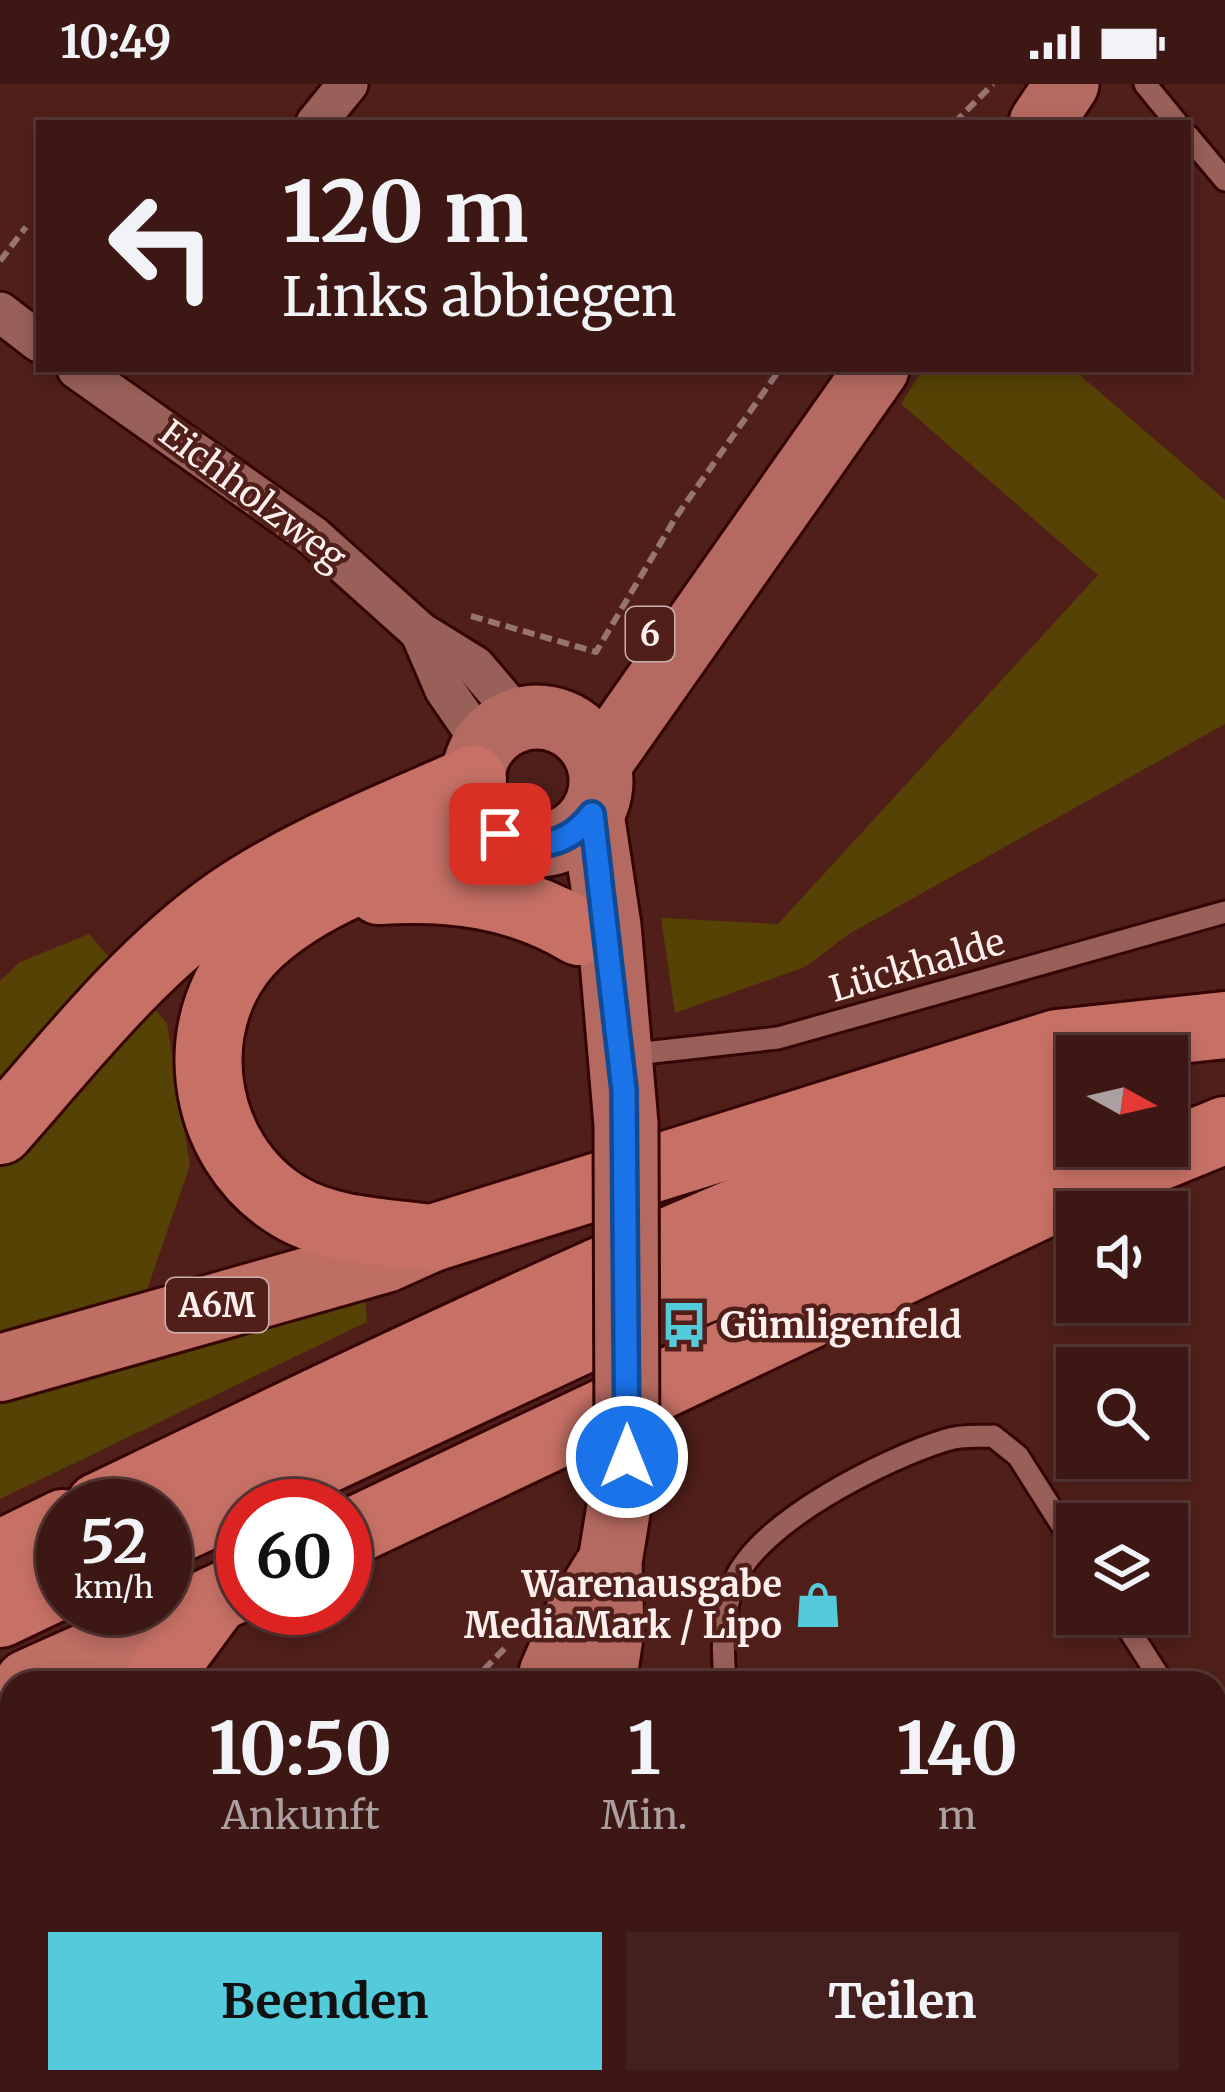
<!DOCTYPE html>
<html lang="de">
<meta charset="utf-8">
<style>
:root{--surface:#3c1714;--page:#43201d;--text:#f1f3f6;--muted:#ac9fa0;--line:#553634;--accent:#53cbdb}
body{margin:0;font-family:Merriweather,serif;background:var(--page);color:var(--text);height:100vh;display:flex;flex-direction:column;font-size:45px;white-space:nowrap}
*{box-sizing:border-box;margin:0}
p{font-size:39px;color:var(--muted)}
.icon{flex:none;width:66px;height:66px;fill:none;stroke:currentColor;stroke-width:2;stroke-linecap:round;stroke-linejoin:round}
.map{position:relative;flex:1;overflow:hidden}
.side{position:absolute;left:0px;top:1587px;width:1227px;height:423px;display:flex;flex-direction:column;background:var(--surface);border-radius:36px 36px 0 0;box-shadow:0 6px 18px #0003,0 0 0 3px var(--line)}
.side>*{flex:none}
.guide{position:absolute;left:36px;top:36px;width:1155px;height:252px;border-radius:0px;box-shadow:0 6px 18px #0003,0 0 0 3px var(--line);background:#3c1714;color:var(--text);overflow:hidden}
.needle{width:78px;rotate:98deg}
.fabs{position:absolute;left:1056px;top:951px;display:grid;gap:24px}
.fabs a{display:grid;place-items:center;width:132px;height:132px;border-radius:0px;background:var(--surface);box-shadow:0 6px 18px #0003,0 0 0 3px var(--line);font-size:60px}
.speed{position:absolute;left:36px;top:1395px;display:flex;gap:24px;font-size:60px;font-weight:700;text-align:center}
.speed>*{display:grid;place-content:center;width:156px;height:156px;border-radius:50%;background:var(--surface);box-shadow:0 6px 18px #0003,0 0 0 3px var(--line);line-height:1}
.speed small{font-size:30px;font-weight:400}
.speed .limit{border:18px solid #d22;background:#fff;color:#111}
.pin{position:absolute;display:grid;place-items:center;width:102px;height:102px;color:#fff;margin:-51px;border-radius:24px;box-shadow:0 6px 18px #0006}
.me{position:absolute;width:132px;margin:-66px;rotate:0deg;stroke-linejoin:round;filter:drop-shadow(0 0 9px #0008)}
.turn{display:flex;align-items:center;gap:42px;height:252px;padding:0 48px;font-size:54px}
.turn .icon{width:156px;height:156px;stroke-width:2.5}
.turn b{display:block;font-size:84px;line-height:102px}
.eta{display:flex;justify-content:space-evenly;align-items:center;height:204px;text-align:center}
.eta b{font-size:72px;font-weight:700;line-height:84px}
.primary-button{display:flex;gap:24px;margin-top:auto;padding:24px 48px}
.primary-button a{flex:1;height:138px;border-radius:0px;background:var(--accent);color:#111;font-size:48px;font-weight:700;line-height:138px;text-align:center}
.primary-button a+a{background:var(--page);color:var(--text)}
.status{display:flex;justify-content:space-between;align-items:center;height:84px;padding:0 60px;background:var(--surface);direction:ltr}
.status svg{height:33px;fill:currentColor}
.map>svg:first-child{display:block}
</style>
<div class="status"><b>10:49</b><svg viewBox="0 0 49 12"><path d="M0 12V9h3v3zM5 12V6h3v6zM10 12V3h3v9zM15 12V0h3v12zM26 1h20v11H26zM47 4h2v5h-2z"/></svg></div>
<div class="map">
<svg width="1225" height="2008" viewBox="0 0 1225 2008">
<rect width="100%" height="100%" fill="#501f1a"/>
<g fill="#564205">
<polygon points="923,285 1073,285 1225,416 1225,640 849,850 805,883 675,929 661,834 778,840 1098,491 901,320"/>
<polygon points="89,850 167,939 190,1081 138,1232 141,1281 365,1210 367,1238 0,1415 0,897 20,878"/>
<polygon points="12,1743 12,1929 0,1935 0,1747"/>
</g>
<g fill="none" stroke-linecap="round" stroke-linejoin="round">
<defs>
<g id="service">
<polyline points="1145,0 1177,39"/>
<polyline points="1188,52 1225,96"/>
<polyline points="626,971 778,954 1225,828"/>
<polyline points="1119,1530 1163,1599"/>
<path d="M726 1599C721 1569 723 1527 734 1498 759 1437 887 1374 946 1356 961 1351 978 1353 993 1352L1018 1372 1077 1465"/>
<polyline points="1215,1679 1225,1695"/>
</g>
<g id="minor">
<polyline points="316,39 348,0"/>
<polyline points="0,228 39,258"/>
<polyline points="77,285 313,452 420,548 475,582 520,635"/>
<polyline points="420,548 445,606 483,661"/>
<polyline points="1215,1815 1225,1809"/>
<polyline points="913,2008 927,1998"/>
</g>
<g id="tertiary">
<polyline points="870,1998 885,2008"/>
<polyline points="813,2008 829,1998"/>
</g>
<g id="primary">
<polyline points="1041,39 1067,0"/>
<circle cx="537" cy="697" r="64"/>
<polyline points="600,679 877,285"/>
<polyline points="592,730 609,842 626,1040"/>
<polyline points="551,1589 575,1534 605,1485"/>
<polyline points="604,1599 612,1546 610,1478 627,1373"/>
<polyline points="0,1995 12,1989"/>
<polyline points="74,2008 93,1998"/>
</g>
<g id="trunk">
<polyline points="0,1284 385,1175 432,1154"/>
<polyline points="28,1599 216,1515"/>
</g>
<g id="motorway">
<path d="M500 750C419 773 324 799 260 857 179 931 197 1068 290 1123 330 1147 387 1148 432 1154L1057 959 1225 941"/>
<path d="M379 807C452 803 515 810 579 848"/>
<path d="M0 1047C70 968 138 880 226 818 301 766 389 733 473 695"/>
<path d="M99 1422C416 1270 735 1115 1068 1000"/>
<polyline points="165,1451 597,1249 1077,1053"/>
<polyline points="345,1451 1044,1120 1225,1046"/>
<polyline points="0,1470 63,1439"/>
<polyline points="0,1530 63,1500"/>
<polyline points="154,1599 216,1515 243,1502"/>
</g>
</defs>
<use href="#service" stroke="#340504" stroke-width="27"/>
<use href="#minor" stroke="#340504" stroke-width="45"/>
<use href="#tertiary" stroke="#340504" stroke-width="54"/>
<use href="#primary" stroke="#340504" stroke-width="69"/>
<use href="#trunk" stroke="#340504" stroke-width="72"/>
<use href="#motorway" stroke="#340504" stroke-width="72"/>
<g stroke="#967470" stroke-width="6" stroke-dasharray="12 6" stroke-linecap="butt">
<polyline points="954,39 993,0"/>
<polyline points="0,177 26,143"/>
<polyline points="471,532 596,568 676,433 780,285"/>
<polyline points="471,1599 506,1563"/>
<polyline points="1215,1929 1225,1922"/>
<polyline points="1089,2008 1105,1998"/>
</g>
<use href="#service" stroke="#986058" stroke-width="21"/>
<use href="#minor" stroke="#986058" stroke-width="39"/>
<use href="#tertiary" stroke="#986058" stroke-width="48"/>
<use href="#primary" stroke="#b46a60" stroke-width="63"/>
<use href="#trunk" stroke="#be6e63" stroke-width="66"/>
<use href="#motorway" stroke="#c77166" stroke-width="66"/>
<defs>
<polyline id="primary-bridge" points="626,1040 627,1373"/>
</defs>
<use href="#primary-bridge" stroke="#340504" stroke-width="69" stroke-linecap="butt"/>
<use href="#primary-bridge" stroke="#b46a60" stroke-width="63"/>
</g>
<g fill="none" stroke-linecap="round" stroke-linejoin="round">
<defs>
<path id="route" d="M500 750C536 769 568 761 592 730L624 1006 627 1373"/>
</defs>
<use href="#route" stroke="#114b97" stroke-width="30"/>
<use href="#route" stroke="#1a73e8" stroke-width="21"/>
</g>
<defs>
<symbol id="bus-bare" viewBox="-9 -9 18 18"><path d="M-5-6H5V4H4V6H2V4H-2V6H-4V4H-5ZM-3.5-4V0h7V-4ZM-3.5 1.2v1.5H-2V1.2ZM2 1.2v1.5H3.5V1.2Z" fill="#53cbdb" stroke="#501f1a" stroke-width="2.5" paint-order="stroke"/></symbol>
<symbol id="shop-bare" viewBox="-9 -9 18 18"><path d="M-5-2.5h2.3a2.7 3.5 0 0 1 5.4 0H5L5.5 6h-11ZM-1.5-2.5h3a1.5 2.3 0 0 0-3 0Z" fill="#53cbdb" stroke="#501f1a" stroke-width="2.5" paint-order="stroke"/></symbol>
</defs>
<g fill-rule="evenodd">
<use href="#bus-bare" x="651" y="1208" width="66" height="66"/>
<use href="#shop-bare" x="785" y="1488" width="66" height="66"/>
</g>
<g text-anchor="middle" stroke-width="9" stroke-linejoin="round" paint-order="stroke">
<g fill="#501f1a" stroke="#c8b1ae" stroke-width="3">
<rect x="626" y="523" width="48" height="54" rx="9"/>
<rect x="166" y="1194" width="102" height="54" rx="9"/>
</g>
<g font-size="33" font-weight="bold" fill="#fcefed">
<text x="650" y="562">6</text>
<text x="217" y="1233">A6M</text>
</g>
<g font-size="36" fill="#fcefed" stroke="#501f1a">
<text transform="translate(253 411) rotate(37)" y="13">Eichholzweg</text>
<text transform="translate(917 881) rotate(-16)" y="13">Lückhalde</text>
</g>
<g font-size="36" font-weight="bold" fill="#fcefed" stroke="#501f1a" text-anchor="start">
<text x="720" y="1254">Gümligenfeld</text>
<text x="782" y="1513" text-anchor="end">Warenausgabe<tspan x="782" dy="41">MediaMark / Lipo</tspan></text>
</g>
</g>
</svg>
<div class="fabs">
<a><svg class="needle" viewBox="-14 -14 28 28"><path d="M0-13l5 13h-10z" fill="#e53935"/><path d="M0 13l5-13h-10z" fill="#ac9fa0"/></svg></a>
<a><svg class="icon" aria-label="sound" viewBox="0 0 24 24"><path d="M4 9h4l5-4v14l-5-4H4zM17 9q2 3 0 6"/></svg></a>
<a><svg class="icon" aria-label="search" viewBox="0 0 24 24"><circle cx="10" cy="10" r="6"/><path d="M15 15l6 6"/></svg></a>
<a><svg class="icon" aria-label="layers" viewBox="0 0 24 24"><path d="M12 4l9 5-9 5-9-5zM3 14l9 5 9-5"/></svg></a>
</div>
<div class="speed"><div>52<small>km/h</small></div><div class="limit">60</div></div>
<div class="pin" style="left:500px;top:750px;background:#d93025"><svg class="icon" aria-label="arrive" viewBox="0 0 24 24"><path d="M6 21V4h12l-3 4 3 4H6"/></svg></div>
<svg class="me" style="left:627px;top:1373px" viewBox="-20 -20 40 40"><circle r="17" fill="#1a73e8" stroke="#fff" stroke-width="3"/><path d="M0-11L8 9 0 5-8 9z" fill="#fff"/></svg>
<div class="guide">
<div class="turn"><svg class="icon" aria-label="left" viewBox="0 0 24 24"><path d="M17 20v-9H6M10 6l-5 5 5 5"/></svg><div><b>120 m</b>Links abbiegen</div></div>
</div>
<section class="side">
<div class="eta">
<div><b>10:50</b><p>Ankunft</p></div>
<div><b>1</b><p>Min.</p></div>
<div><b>140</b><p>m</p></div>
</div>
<div class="primary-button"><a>Beenden</a><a>Teilen</a></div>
</section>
</div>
